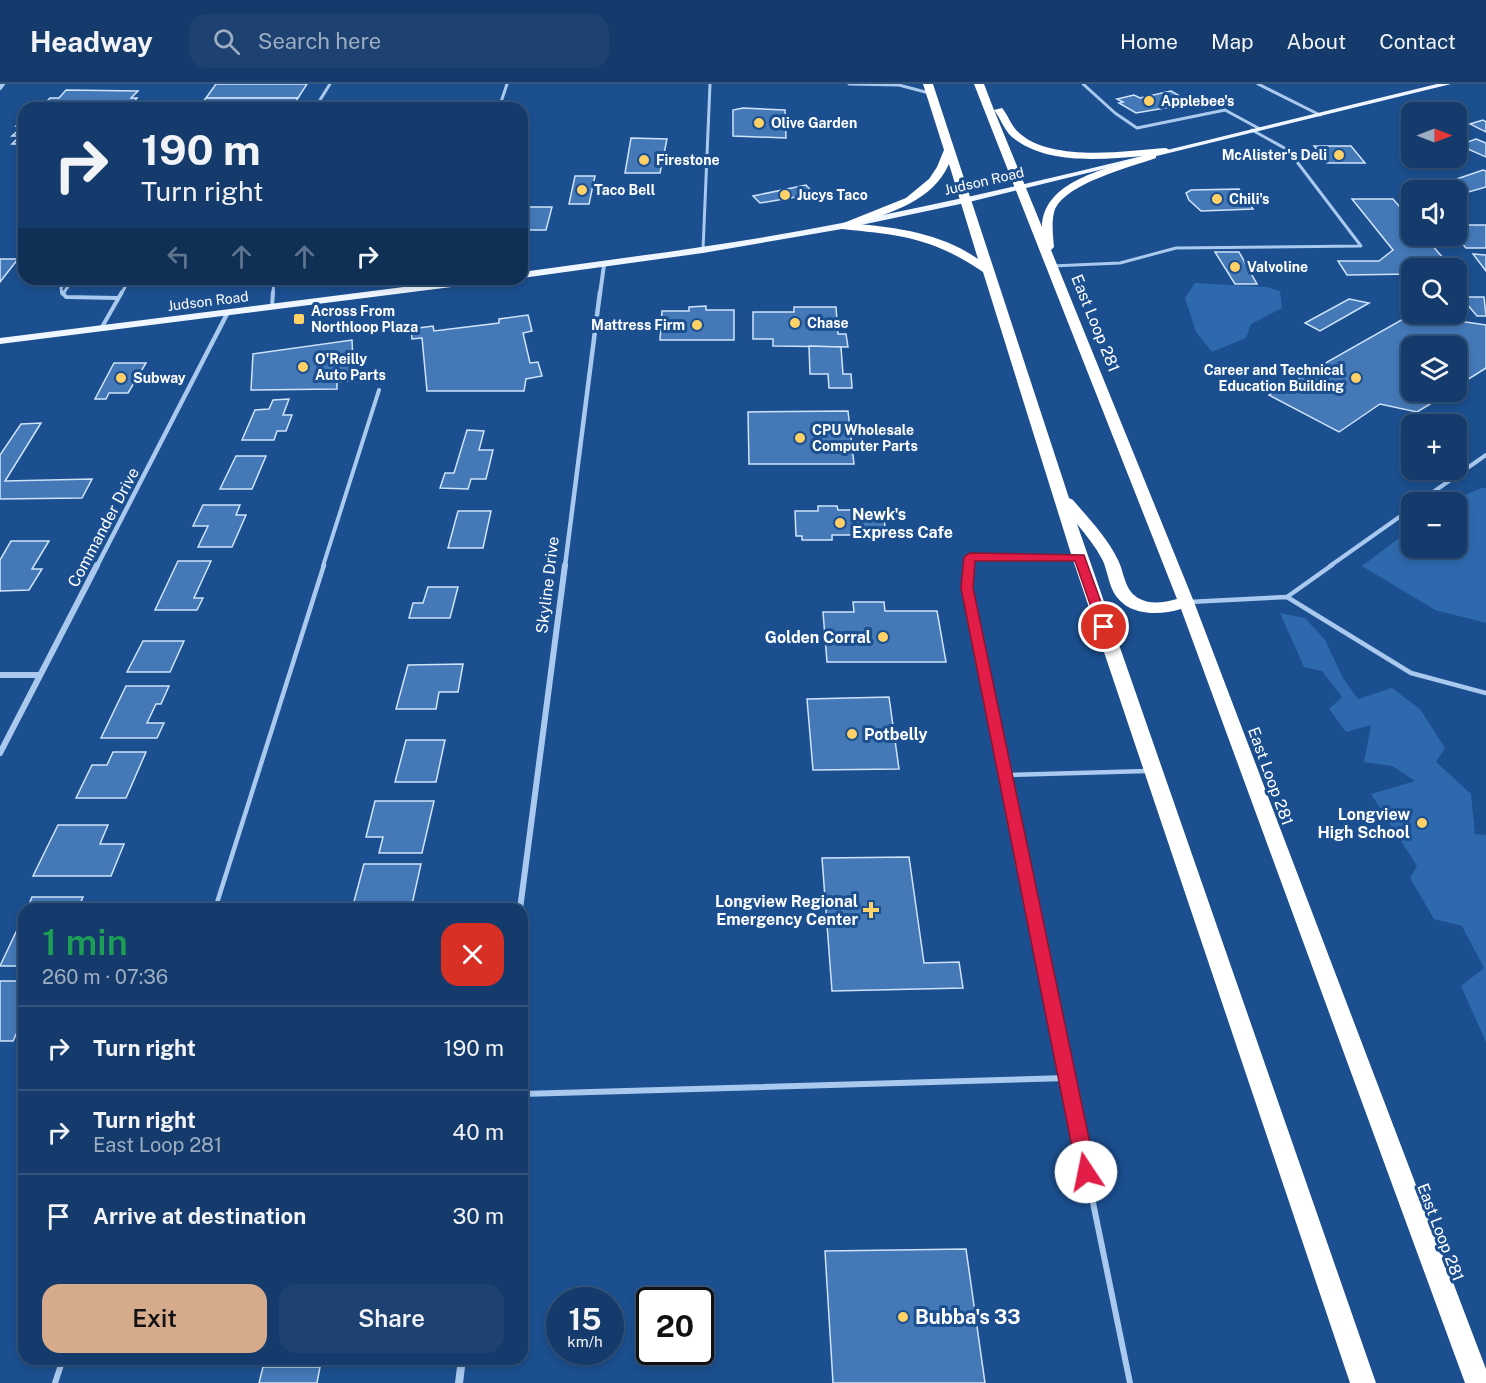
<!DOCTYPE html>
<meta charset="utf-8">
<style>
:root{--surface:#143b6b;--page:#1d4271;--text:#f1f3f6;--muted:#9dadc1;--line:#33557e;--accent:#d6ab8b}
body{margin:0;font-family:"Public Sans",sans-serif;background:var(--page);color:var(--text);height:100vh;display:flex;flex-direction:column;font-size:22px;white-space:nowrap}
*{box-sizing:border-box;margin:0}
p{font-size:20px;color:var(--muted)}
.icon{flex:none;width:33px;height:33px;fill:none;stroke:currentColor;stroke-width:2;stroke-linecap:round;stroke-linejoin:round}
.map{position:relative;flex:1;overflow:hidden}
.side{position:absolute;left:18px;top:819px;width:510px;height:462px;display:flex;flex-direction:column;background:var(--surface);border-radius:18px;box-shadow:0 3px 9px #0003,0 0 0 2px var(--line)}
.side>*{flex:none}
.top-card{position:absolute;left:18px;top:18px;width:510px;height:183px;border-radius:18px;box-shadow:0 3px 9px #0003,0 0 0 2px var(--line);background:#143b6b;color:var(--text);overflow:hidden}
.needle{width:39px;rotate:90deg}
.tools{position:absolute;left:1401px;top:18px;display:grid;gap:12px}
.tools a{display:grid;place-items:center;width:66px;height:66px;border-radius:12px;background:var(--surface);box-shadow:0 3px 9px #0003,0 0 0 2px var(--line);font-size:30px}
.speed{position:absolute;left:546px;top:1203px;display:flex;gap:12px;font-size:30px;font-weight:700;text-align:center}
.speed>*{display:grid;place-content:center;width:78px;height:78px;border-radius:50%;background:var(--surface);box-shadow:0 3px 9px #0003,0 0 0 2px var(--line);line-height:1}
.speed small{font-size:15px;font-weight:400}
.speed .limit{border:3px solid #111;border-radius:9px;background:#fff;color:#111}
.pin{position:absolute;display:grid;place-items:center;width:51px;height:51px;color:#fff;margin:-26px;border:3px solid #fff;border-radius:50%;box-shadow:0 2px 6px #0007}
.me{position:absolute;width:66px;margin:-33px;rotate:349deg;stroke-linejoin:round;filter:drop-shadow(0 0 4px #0008)}
.turn{display:flex;align-items:center;gap:21px;height:126px;padding:0 24px;font-size:27px}
.turn .icon{width:78px;height:78px;stroke-width:2.5}
.turn b{display:block;font-size:42px;line-height:51px}
.lanes{display:flex;align-items:center;height:57px;padding:0 24px;background:#0003;justify-content:center;gap:30px;direction:ltr}
.lanes .off{opacity:.35}
.round{display:grid;place-items:center;flex:none;width:63px;height:63px;border-radius:18px;background:var(--page)}
.headline{display:flex;align-items:center;justify-content:space-between;height:102px;padding:0 24px}
h1{font-size:36px;font-weight:600;line-height:45px;color:#1e9e55}
.action{display:flex;gap:12px;margin-top:auto;padding:12px 24px}
.action a{flex:1;height:69px;border-radius:18px;background:var(--accent);color:#111;font-size:24px;font-weight:600;line-height:69px;text-align:center}
.action a+a{background:var(--page);color:var(--text)}
ul{padding:0;list-style:none}
li{display:flex;align-items:center;gap:18px;height:84px;padding:0 24px;border-top:2px solid var(--line)}
li div{flex:1}
li b{display:block;font-size:22px}
li em{font-style:normal}
header{display:flex;align-items:center;gap:36px;box-sizing:border-box;height:84px;padding:0 30px;background:var(--surface);border-bottom:2px solid var(--line)}
header strong{font-size:28px}
nav{display:flex;gap:33px;margin-inline-start:auto;font-size:21px}
.search{width:420px;height:54px;background:var(--page);display:flex;align-items:center;gap:15px;box-sizing:border-box;padding:0 21px;border-radius:18px;color:var(--muted);font-size:22px}
.map>svg:first-child{display:block}
</style>
<header>
<strong>Headway</strong>
<div class="search"><svg class="icon" aria-label="search" viewBox="0 0 24 24"><circle cx="10" cy="10" r="6"/><path d="M15 15l6 6"/></svg>Search here</div>
<nav><a>Home</a><a>Map</a><a>About</a><a>Contact</a></nav>
</header>
<div class="map">
<svg width="1486" height="1299" viewBox="0 0 1486 1299">
<rect width="100%" height="100%" fill="#1b4f8f"/>
<g fill="#2e69ad">
<polygon points="1195,199 1267,203 1280,207 1282,224 1251,240 1246,254 1212,268 1196,248 1185,214"/>
<polygon points="1482,404 1486,404 1486,539 1435,526 1362,482 1402,452 1400,447 1411,444 1412,464 1456,464 1456,418 1447,418"/>
<polygon points="1280,529 1305,534 1325,556 1343,594 1358,615 1392,604 1420,625 1445,664 1436,678 1471,710 1475,750 1486,751 1486,958 1461,902 1484,884 1462,842 1434,835 1410,794 1417,782 1371,710 1415,697 1392,682 1364,678 1371,641 1346,648 1329,625 1342,613 1322,587 1304,583"/>
</g>
<g fill="#4478b7" stroke="#cfe3fa" stroke-width="1.5">
<polygon points="216,0 307,0 298,14 206,14"/>
<polygon points="66,6 138,7 131,14 137,14 130,23 135,24 34,24 42,22 50,14 59,14"/>
<polygon points="1171,7 1183,14 1174,16 1182,21 1136,29 1119,19 1123,18 1117,15 1134,11 1140,14"/>
<polygon points="206,14 298,14 291,24 198,24"/>
<polygon points="743,24 785,26 786,54 733,52 733,26"/>
<polygon points="24,34 24,60 12,60 20,52 12,52 23,42 16,42"/>
<polygon points="1483,36 1486,38 1486,48 1470,40"/>
<polygon points="631,54 667,55 660,89 625,89"/>
<polygon points="1476,55 1486,59 1486,73 1459,61"/>
<polygon points="1314,62 1351,62 1365,79 1327,79"/>
<polygon points="1483,86 1486,87 1486,103 1465,109 1445,99"/>
<polygon points="575,92 595,92 589,120 569,120"/>
<polygon points="806,101 814,110 760,119 753,112"/>
<polygon points="1239,105 1253,125 1201,127 1189,116 1186,109 1191,106"/>
<polygon points="1352,115 1393,115 1412,137 1412,152 1424,152 1451,183 1412,184 1412,190 1347,191 1338,177 1379,177 1393,166"/>
<polygon points="522,123 552,123 546,146 522,146"/>
<polygon points="1456,141 1486,141 1486,164 1466,164 1456,152"/>
<polygon points="1215,168 1239,168 1257,200 1235,200"/>
<polygon points="1473,170 1486,171 1486,187"/>
<polygon points="0,175 18,175 0,198"/>
<polygon points="161,195 210,195 207,201 157,202"/>
<polygon points="1461,213 1484,213 1486,232 1477,232"/>
<polygon points="1349,215 1369,219 1320,247 1305,239"/>
<polygon points="706,222 706,226 734,226 734,256 660,256 662,227 689,227 689,223"/>
<polygon points="794,223 836,223 838,250 846,250 848,263 773,262 773,255 753,255 753,228 794,228"/>
<polygon points="1412,230 1486,241 1486,284 1456,303 1456,262 1412,262 1412,308 1450,308 1417,328 1380,320 1339,348 1269,311"/>
<polygon points="528,231 532,247 523,249 530,279 538,278 542,292 526,295 524,307 427,307 422,254 412,255 411,245 433,242 434,247 499,239 499,235"/>
<polygon points="352,256 354,296 337,298 337,305 251,306 253,270"/>
<polygon points="809,262 841,263 843,290 851,290 852,304 829,304 828,290 810,290"/>
<polygon points="114,279 146,279 128,309 109,309 106,315 95,315"/>
<polygon points="289,315 283,331 292,331 286,347 277,347 274,356 242,356 255,326 269,325 273,316"/>
<polygon points="848,327 854,380 749,380 748,328"/>
<polygon points="41,339 5,397 92,395 82,414 0,415 0,371 21,340"/>
<polygon points="467,346 484,347 479,366 493,366 486,395 471,395 468,405 440,404 445,389 454,389"/>
<polygon points="236,372 266,372 252,405 220,405"/>
<polygon points="203,421 240,421 236,431 246,431 232,463 198,463 208,442 193,442"/>
<polygon points="818,422 837,422 838,426 883,426 886,451 832,451 832,456 802,456 802,452 796,452 795,427 818,427"/>
<polygon points="458,427 491,427 483,464 448,464"/>
<polygon points="11,457 49,457 32,485 42,485 29,506 0,507 0,476"/>
<polygon points="178,477 211,477 194,514 203,514 197,526 155,526"/>
<polygon points="428,503 458,503 450,534 409,534 413,519 423,519"/>
<polygon points="853,518 884,518 885,527 937,527 946,578 827,578 823,528 854,528"/>
<polygon points="143,557 184,557 170,588 127,588"/>
<polygon points="463,580 458,608 439,608 436,625 396,625 408,581"/>
<polygon points="126,602 169,602 161,620 156,620 147,639 164,639 157,654 101,654"/>
<polygon points="889,613 899,685 813,686 807,615"/>
<polygon points="406,656 445,656 436,698 395,698"/>
<polygon points="113,668 146,668 126,714 76,714 92,681 107,681"/>
<polygon points="375,717 434,717 422,769 379,769 383,753 366,753"/>
<polygon points="58,741 108,741 100,760 124,760 111,792 33,792"/>
<polygon points="909,773 924,879 959,878 963,904 832,907 822,774"/>
<polygon points="364,780 421,780 411,825 352,825"/>
<polygon points="32,813 83,813 78,825 27,825"/>
<polygon points="24,831 24,882 0,882"/>
<polygon points="0,897 24,897 24,933 13,957 0,957"/>
<polygon points="966,1165 985,1299 833,1299 825,1167"/>
<polygon points="263,1283 320,1283 317,1299 259,1299"/>
</g>
<g fill="none" stroke-linecap="round" stroke-linejoin="round">
<g stroke="#a9c9ee" stroke-width="3">
<polyline points="849,0 899,1 929,9"/>
<polyline points="1083,0 1115,29 1137,44 1225,26 1260,45"/>
<polyline points="1258,0 1320,31"/>
<polyline points="315,24 330,0"/>
<polyline points="499,24 507,0"/>
<polyline points="703,166 710,0"/>
<polyline points="1052,182 1120,179 1176,164 1361,162 1288,66 1252,46"/>
<polyline points="62,210 61,204 67,195"/>
<polyline points="63,210 73,195"/>
<polyline points="121,210 130,195"/>
<polyline points="273,210 274,195"/>
</g>
<g stroke="#a9c9ee" stroke-width="4">
<polyline points="62,208 66,213 117,214"/>
<polyline points="272,223 273,208"/>
<polyline points="102,243 122,208"/>
<polyline points="1419,418 1486,371"/>
<polyline points="323,482 379,306"/>
<polyline points="969,482 970,473 1076,473"/>
<polyline points="1330,482 1412,424"/>
</g>
<g stroke="#a9c9ee" stroke-width="4.5">
<polyline points="969,481 967,504 1035,837"/>
<polyline points="1287,513 1332,481"/>
<polyline points="1189,518 1287,513 1411,589 1486,609"/>
<polyline points="1005,691 1147,687"/>
<polyline points="215,825 324,481"/>
</g>
<g stroke="#a9c9ee" stroke-width="6">
<polyline points="1035,836 1130,1299"/>
<polyline points="522,1010 1067,994"/>
<polyline points="55,1299 63,1275"/>
</g>
<g stroke="#a9c9ee" stroke-width="4">
<polyline points="0,4 3,0"/>
<polyline points="600,210 604,181"/>
</g>
<g stroke="#a9c9ee" stroke-width="4.5">
<polyline points="97,482 228,228"/>
<polyline points="565,482 600,208"/>
</g>
<g stroke="#a9c9ee" stroke-width="6">
<polyline points="0,591 40,591"/>
<polyline points="0,669 97,481"/>
<polyline points="520,825 565,481"/>
</g>
<polyline stroke="#a9c9ee" stroke-width="8" points="459,1299 462,1275"/>
<g fill="#f0f6ff" fill-rule="evenodd">
<path d="M1437 0H1451L965 119 842 145 703 169 522 194V188C629 173 736 160 842 139 1042 100 1240 47 1437 0Z"/>
<polygon points="467,195 496,195 491,198 0,260 0,254"/>
</g>
<path fill="#fff" fill-rule="evenodd" d="M923 0H933L1069 414 1073 416C1089 435 1107 453 1118 476 1125 490 1124 507 1140 515 1151 521 1166 518 1177 515L974 0H984L994 26 1002 24C1008 31 1011 41 1017 47 1049 79 1125 67 1166 64L1171 67 1156 71V74C1131 83 1067 99 1055 125 1051 136 1053 151 1054 163L1051 166 1194 518 1486 1285V1299H1465L1181 525C1157 532 1126 532 1113 507 1108 497 1107 485 1102 475 1095 462 1086 451 1077 440L1376 1299H1350L1072 473 983 188C933 154 901 151 842 145L836 142 906 114 929 95 937 83 944 66ZM994 26C1001 35 1004 46 1012 53 1047 82 1102 75 1144 72 1108 85 1043 96 1042 143ZM949 80 978 175C942 150 901 144 858 140 894 127 932 117 949 80Z"/>
</g>
<polygon fill="#e11d48" stroke="#92132f" stroke-width="1.5" points="970,469 1084,471 1110,543 1104,547 1098,543 1075,477 975,477 973,504 1096,1088 1093,1094 1086,1097 1080,1094 1077,1088 961,504 964,473"/>
<g fill="#ffd166" stroke="#1b4f8f" stroke-width="2">
<circle cx="1149" cy="17" r="6"/>
<circle cx="759" cy="39" r="6"/>
<circle cx="1339" cy="71" r="6"/>
<circle cx="644" cy="76" r="6"/>
<circle cx="582" cy="106" r="6"/>
<circle cx="785" cy="111" r="6"/>
<circle cx="1217" cy="115" r="6"/>
<circle cx="1235" cy="183" r="6"/>
<rect x="293" y="229" width="12" height="12" rx="3"/>
<circle cx="795" cy="239" r="6"/>
<circle cx="697" cy="241" r="6"/>
<circle cx="303" cy="283" r="6"/>
<circle cx="121" cy="294" r="6"/>
<circle cx="1356" cy="294" r="6"/>
<circle cx="800" cy="354" r="6"/>
<circle cx="840" cy="439" r="6"/>
<circle cx="883" cy="553" r="6"/>
<circle cx="852" cy="650" r="6"/>
<circle cx="1422" cy="739" r="6"/>
<path d="M868 817h6v6h6v6h-6v6h-6v-6h-6v-6h6z"/>
<circle cx="903" cy="1233" r="6"/>
</g>
<g text-anchor="middle" stroke-width="6" stroke-linejoin="round" paint-order="stroke">
<g font-size="14" font-weight="bold" fill="#fff" stroke="#1b4f8f" text-anchor="start">
<text x="1161" y="22">Applebee's</text>
<text x="771" y="44">Olive Garden</text>
<text x="1327" y="76" text-anchor="end">McAlister's Deli</text>
<text x="656" y="81">Firestone</text>
<text x="594" y="111">Taco Bell</text>
<text x="797" y="116">Jucys Taco</text>
<text x="1229" y="120">Chili's</text>
<text x="1247" y="188">Valvoline</text>
<text x="311" y="232">Across From<tspan x="311" dy="16">Northloop Plaza</tspan></text>
<text x="807" y="244">Chase</text>
<text x="685" y="246" text-anchor="end">Mattress Firm</text>
<text x="315" y="280">O'Reilly<tspan x="315" dy="16">Auto Parts</tspan></text>
<text x="1344" y="291" text-anchor="end">Career and Technical<tspan x="1344" dy="16">Education Building</tspan></text>
<text x="133" y="299">Subway</text>
<text x="812" y="351">CPU Wholesale<tspan x="812" dy="16">Computer Parts</tspan></text>
</g>
<g font-size="14" fill="#fff" stroke="#1b4f8f">
<text transform="translate(984 97) rotate(-13)" y="5">Judson Road</text>
<text transform="translate(208 217) rotate(-7)" y="5">Judson Road</text>
</g>
<g font-size="16" fill="#fff" stroke="#1b4f8f">
<text transform="translate(1096 239) rotate(68)" y="6">East Loop 281</text>
<text transform="translate(103 443) rotate(-62)" y="6">Commander Drive</text>
<text transform="translate(547 501) rotate(-83)" y="6">Skyline Drive</text>
<text transform="translate(1271 692) rotate(70)" y="6">East Loop 281</text>
<text transform="translate(1441 1148) rotate(69)" y="6">East Loop 281</text>
</g>
<g font-size="16" font-weight="bold" fill="#fff" stroke="#1b4f8f" text-anchor="end">
<text x="852" y="436" text-anchor="start">Newk's<tspan x="852" dy="18">Express Cafe</tspan></text>
<text x="871" y="559">Golden Corral</text>
<text x="864" y="656" text-anchor="start">Potbelly</text>
<text x="1410" y="736">Longview<tspan x="1410" dy="18">High School</tspan></text>
<text x="858" y="823">Longview Regional<tspan x="858" dy="18">Emergency Center</tspan></text>
</g>
<g font-size="20" font-weight="bold" fill="#fff" stroke="#1b4f8f" text-anchor="start">
<text x="915" y="1240">Bubba's 33</text>
</g>
</g>
</svg>
<div class="tools">
<a><svg class="needle" viewBox="-14 -14 28 28"><path d="M0-13l5 13h-10z" fill="#e53935"/><path d="M0 13l5-13h-10z" fill="#9dadc1"/></svg></a>
<a><svg class="icon" aria-label="sound" viewBox="0 0 24 24"><path d="M4 9h4l5-4v14l-5-4H4zM17 9q2 3 0 6"/></svg></a>
<a><svg class="icon" aria-label="search" viewBox="0 0 24 24"><circle cx="10" cy="10" r="6"/><path d="M15 15l6 6"/></svg></a>
<a><svg class="icon" aria-label="layers" viewBox="0 0 24 24"><path d="M12 4l9 5-9 5-9-5zM3 14l9 5 9-5"/></svg></a>
<a>+</a>
<a>−</a>
</div>
<div class="speed"><div>15<small>km/h</small></div><div class="limit">20</div></div>
<div class="pin" style="left:1104px;top:543px;background:#d93025"><svg class="icon" aria-label="arrive" viewBox="0 0 24 24"><path d="M6 21V4h12l-3 4 3 4H6"/></svg></div>
<svg class="me" style="left:1086px;top:1088px" viewBox="-20 -20 40 40"><circle r="19" fill="#fff"/><path d="M0-13L10 11 0 6-10 11z" fill="#e11d48"/></svg>
<div class="top-card">
<div class="turn"><svg class="icon" aria-label="right" viewBox="0 0 24 24"><path d="M7 20v-9h11M14 6l5 5-5 5"/></svg><div><b>190 m</b>Turn right</div></div>
<div class="lanes"><svg class="icon off" aria-label="left" viewBox="0 0 24 24"><path d="M17 20v-9H6M10 6l-5 5 5 5"/></svg><svg class="icon off" aria-label="ahead" viewBox="0 0 24 24"><path d="M12 20V5M6 11l6-6 6 6"/></svg><svg class="icon off" aria-label="ahead" viewBox="0 0 24 24"><path d="M12 20V5M6 11l6-6 6 6"/></svg><svg class="icon" aria-label="right" viewBox="0 0 24 24"><path d="M7 20v-9h11M14 6l5 5-5 5"/></svg></div>
</div>
<section class="side">
<div class="headline"><div><h1>1 min</h1><p>260 m · 07:36</p></div><a class="round" style="background:#d93025;color:#fff"><svg class="icon" aria-label="close" viewBox="0 0 24 24"><path d="M6 6l12 12M18 6L6 18"/></svg></a></div>
<ul>
<li><svg class="icon" aria-label="right" viewBox="0 0 24 24"><path d="M7 20v-9h11M14 6l5 5-5 5"/></svg><div><b>Turn right</b></div><em>190 m</em></li>
<li><svg class="icon" aria-label="right" viewBox="0 0 24 24"><path d="M7 20v-9h11M14 6l5 5-5 5"/></svg><div><b>Turn right</b><p>East Loop 281</p></div><em>40 m</em></li>
<li><svg class="icon" aria-label="arrive" viewBox="0 0 24 24"><path d="M6 21V4h12l-3 4 3 4H6"/></svg><div><b>Arrive at destination</b></div><em>30 m</em></li>
</ul>
<div class="action"><a>Exit</a><a>Share</a></div>
</section>
</div>
